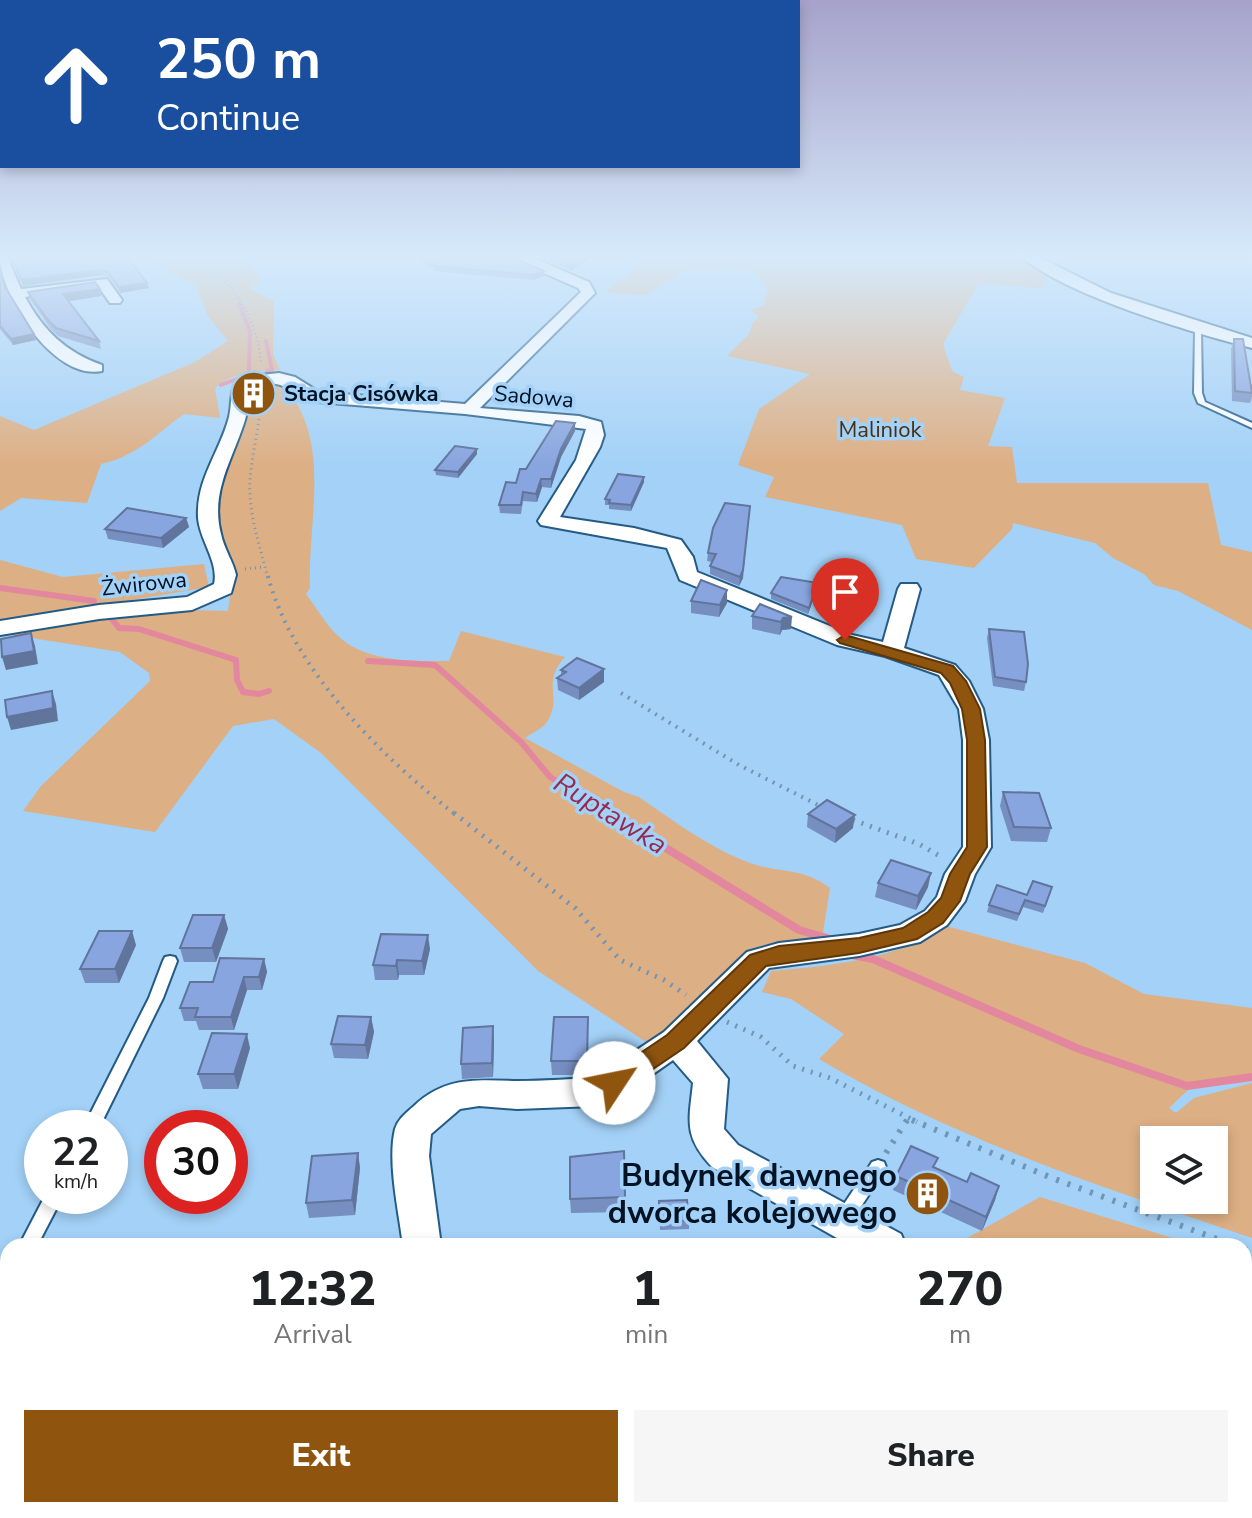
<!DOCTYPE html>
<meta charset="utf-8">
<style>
:root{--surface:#fff;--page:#f6f6f6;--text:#202124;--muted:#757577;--accent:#8f550f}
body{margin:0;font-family:"Nunito Sans",sans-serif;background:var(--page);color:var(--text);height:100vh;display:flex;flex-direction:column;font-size:30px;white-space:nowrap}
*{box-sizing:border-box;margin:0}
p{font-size:26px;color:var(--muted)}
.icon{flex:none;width:44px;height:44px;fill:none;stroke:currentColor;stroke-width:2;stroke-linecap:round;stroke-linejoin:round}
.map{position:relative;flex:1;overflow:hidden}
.side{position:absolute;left:0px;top:1238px;width:1252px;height:280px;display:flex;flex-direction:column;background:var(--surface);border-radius:24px 24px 0 0;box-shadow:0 4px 12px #0003}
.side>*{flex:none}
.guide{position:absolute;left:0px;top:0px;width:800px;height:168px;box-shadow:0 4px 12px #0003;background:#1a4fa0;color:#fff;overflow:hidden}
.controls{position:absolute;left:1140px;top:1126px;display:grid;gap:16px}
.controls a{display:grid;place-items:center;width:88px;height:88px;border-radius:0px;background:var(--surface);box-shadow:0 4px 12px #0003;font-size:40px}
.speed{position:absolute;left:24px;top:1110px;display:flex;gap:16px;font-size:40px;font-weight:700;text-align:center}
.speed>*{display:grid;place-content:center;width:104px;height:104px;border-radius:50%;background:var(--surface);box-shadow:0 4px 12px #0003;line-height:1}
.speed small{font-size:20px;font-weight:400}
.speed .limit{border:12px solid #d22;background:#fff;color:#111}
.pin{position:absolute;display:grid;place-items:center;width:68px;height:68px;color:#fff;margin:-82px -34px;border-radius:50% 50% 50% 0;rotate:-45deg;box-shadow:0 0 8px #0007}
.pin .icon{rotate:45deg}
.me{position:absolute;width:88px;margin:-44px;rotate:56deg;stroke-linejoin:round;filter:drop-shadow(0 0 6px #0008)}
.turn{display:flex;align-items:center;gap:28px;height:168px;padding:0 24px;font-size:36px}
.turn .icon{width:104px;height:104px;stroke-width:2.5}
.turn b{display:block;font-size:56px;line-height:68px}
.eta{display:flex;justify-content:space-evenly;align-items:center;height:136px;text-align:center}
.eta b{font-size:48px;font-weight:800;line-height:56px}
.cta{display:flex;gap:16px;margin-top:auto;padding:16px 24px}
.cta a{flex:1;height:92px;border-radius:0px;background:var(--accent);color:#fff;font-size:32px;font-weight:800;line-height:92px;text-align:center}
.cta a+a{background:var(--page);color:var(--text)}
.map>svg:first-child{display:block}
</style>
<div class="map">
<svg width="1252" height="1518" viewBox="0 0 1252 1518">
<rect width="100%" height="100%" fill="#a3d1f7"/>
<g fill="#ddaf84" fill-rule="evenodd">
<path d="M142 254H230L250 266 262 282 249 288 274 302 273 354 280 370C255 371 235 371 215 388L220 418 184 414C155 435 137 456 101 464L87 503 21 498 0 511V416L34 430 195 362 228 341 208 316 197 289 199 285 183 279Z"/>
<polygon points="653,254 937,254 1027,259 1049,273 1041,288 979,283 943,344 952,371 964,377 960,390 1005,398 988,446 1012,447 1017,483 1208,483 1221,545 1252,552 1252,630 1178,591 1154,585 1144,574 1113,558 1095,543 1013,523 1012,529 974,568 916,559 902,525 765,497 774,477 738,465 759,409 810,374 727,356 749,334 753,322 759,317 751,310 763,306 768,290 759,274 745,268 686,270 645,295 605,292"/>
<path d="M282 384C334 439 307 520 310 588L306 594C316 607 325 623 336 634 364 663 413 661 449 661L461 631 565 657C540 684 564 698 546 723 542 729 531 733 525 738L624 792 639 797C672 820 716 852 753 864 784 874 801 867 830 888L822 939 753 953 668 1033 649 1044 538 971 321 753 274 719 233 726 155 832 23 811 41 786 150 681 149 673 120 652 0 633 151 609 228 611 231 588 212 502 250 387Z"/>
<polygon points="0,560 63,577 204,564 209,587 0,622"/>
<path d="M946 926 1085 963 1144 994 1252 1008V1078L1189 1089 1169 1108 1176 1113 1194 1098 1252 1083V1238C1105 1188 953 1139 819 1059L844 1034 791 999 762 992 771 971C829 966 897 960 946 926ZM1154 1140H1214V1200H1154Z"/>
<polygon points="1040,1197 1198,1246 953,1246"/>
<polygon points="1244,1260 1252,1263 1252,1406 1244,1402"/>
</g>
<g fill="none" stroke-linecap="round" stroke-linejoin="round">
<g stroke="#e3879e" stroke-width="4">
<polyline points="239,304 250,331 249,372"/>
<polyline points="266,341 272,370 267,371"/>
<polyline points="221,385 255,372"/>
</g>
<g stroke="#e3879e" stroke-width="6">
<polyline points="0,588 94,601"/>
<polyline points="107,613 119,628 139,629 236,660 237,680 243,692 259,694 269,691"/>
<polyline points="368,661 435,665 521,742 550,777 612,815"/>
</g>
<g stroke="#e3879e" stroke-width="8">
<polyline points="609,813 799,930 827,938"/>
<polyline points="852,955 873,959 1079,1049 1187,1086 1252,1077"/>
</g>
<defs>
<g id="service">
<polygon points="1192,322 1201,329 1202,393 1205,402 1252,423 1252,428 1198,403 1194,393 1195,330 1189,324"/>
<polygon points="170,956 175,957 177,961 163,998 99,1128 83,1128 149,998 163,961 165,957"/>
<polygon points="878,1160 884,1162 886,1167 884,1172 850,1223 844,1226 838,1223 835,1218 838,1213 872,1162"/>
<polygon points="45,1196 63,1196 37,1246 19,1246"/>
<polygon points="8,1276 8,1302 0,1308 0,1281"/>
</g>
<g id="minor">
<path d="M516 254H530L529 256 589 282 595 293 480 408 579 416 601 422 604 435 600 447 560 517 634 528 681 540 693 557 697 572 852 635 883 642 898 589 901 584H917L920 589 904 648 955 665 969 681 983 709 989 740 991 847 975 874 965 901 947 925 920 942 859 956 769 968 697 1041 728 1079 724 1129 738 1145 901 1234 906 1246H851L712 1167C683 1136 689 1121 693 1083L673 1060 626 1093 595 1106 517 1109 479 1106 460 1109 431 1134 429 1156 441 1246H403C399 1213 387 1162 395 1129 398 1119 406 1113 414 1106 445 1076 478 1080 517 1081 542 1081 567 1079 591 1078L602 1073 664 1032 747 952 779 943 859 934 900 925 925 911 937 897 945 874 963 847V740L959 709 939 675 885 656 837 645 680 580 667 548 541 525 538 521 576 460 586 429 465 414 318 402C287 394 290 379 252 384 243 395 249 407 245 420 233 459 210 491 221 534 224 549 233 561 236 575L231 593 192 610 99 619 0 635V621L99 605 187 597 214 584C219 562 200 541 198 518 196 479 220 452 229 417 233 401 228 389 241 377L279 373 295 377 319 392 465 404 581 292 578 288 514 260Z"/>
<path d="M1019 254H1033L1111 293 1252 338V348C1194 333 1060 294 1019 254Z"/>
<path d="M0 256 8 259 21 289 107 279 122 300 120 303H110L98 286 25 297C43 330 65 352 102 365V371C53 381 0 295 0 256Z"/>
<polygon points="1244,1406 1252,1409 1252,1454 1244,1451"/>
<polygon points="352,1510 398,1510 396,1518 350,1518"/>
</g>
</defs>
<use href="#service" stroke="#235b85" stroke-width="4"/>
<use href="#minor" stroke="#235b85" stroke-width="4"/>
<path stroke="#7095b5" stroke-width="2" stroke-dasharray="1 3" stroke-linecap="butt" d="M191 254C232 281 257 314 261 364"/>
<g stroke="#7095b5" stroke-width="3" stroke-dasharray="1 4" stroke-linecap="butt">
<path d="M260 394C261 424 252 451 250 480 248 513 260 547 268 578"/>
<polyline points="245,569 264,567"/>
</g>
<g stroke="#7095b5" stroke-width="4" stroke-dasharray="2 6" stroke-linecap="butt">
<path d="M268 576C292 669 383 758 456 815"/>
<polyline points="621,693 739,765 822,807"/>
</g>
<g stroke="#7095b5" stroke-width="5" stroke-dasharray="2 7" stroke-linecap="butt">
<polyline points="454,813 575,908 620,960 664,980 686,995"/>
<polyline points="853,820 919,844 943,858"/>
<polyline points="727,1022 761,1037 793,1066 830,1078 917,1122"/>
<polyline points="906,1122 908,1118"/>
</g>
<g stroke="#7095b5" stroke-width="6" stroke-dasharray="3 9" stroke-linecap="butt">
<polyline points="912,1120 1052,1178 1236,1246"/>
<polyline points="886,1153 907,1120"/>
<polyline points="1244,1249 1252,1252"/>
</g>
<use href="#service" fill="#fff" fill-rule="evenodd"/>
<use href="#minor" fill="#fff" fill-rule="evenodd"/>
</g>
<g fill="#768ec0">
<polygon points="125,254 149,288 120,293 109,277 102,275 23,286 12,258"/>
<polygon points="413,254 512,254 513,258 544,276 533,280 434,271 434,267 427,267 426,263 421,262 420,257 423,255"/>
<polygon points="535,254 596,254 571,271"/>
<polygon points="0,273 5,287 34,334 36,340 13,345 0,329"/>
<polygon points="100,289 101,296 68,301 99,341 101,349 58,336 50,328 30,299 28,292"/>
<polygon points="1234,339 1252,387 1252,397 1250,403 1232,401 1231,349"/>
<polygon points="575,423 575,431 561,457 551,488 542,487 537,502 523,501 521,514 500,513 499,505 526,469"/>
<polygon points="477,449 477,454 458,478 436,475 435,470"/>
<polygon points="644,482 631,511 609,509 609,505 605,505 605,499"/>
<polygon points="186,518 189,527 163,548 108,539 105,529"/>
<polygon points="713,528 743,578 739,586 710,574 710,566 712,562 707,561 708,553"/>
<polygon points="817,589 808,614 771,599 771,593"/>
<polygon points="691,601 727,603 719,617 691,613"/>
<polygon points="760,604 791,629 782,630 780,635 752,629 752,616"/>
<polygon points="989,629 1026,682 1024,691 993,686 987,638"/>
<polygon points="561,670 604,682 579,700 558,690 557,678 561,676"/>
<polygon points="1003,792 1051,828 1047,842 1011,841 1000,806"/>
<polygon points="808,814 853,828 835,843 807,827"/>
<polygon points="878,883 928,887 916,910 875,897"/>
<polygon points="1050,894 1043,913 1023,907 1017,921 987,912 989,905 1027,895"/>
<polygon points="224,915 228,929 216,962 184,962 180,948"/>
<polygon points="136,945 119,983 85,983 80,969"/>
<polygon points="430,949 424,975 399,975 398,980 375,980 373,965"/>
<polygon points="264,959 267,972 262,990 247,990 234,1030 199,1030 196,1021 184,1021 180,1008 213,982"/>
<polygon points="371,1017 374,1032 368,1059 334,1058 331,1044"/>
<polygon points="588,1017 587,1075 552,1075 551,1061"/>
<polygon points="494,1041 493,1077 462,1079 461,1064"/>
<polygon points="250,1048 238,1089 203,1089 198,1074"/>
<polygon points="624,1151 625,1212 571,1213 570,1199"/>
<polygon points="358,1153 360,1168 355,1215 309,1218 306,1203"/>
<polygon points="935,1168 967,1182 999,1186 995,1200 982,1231 893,1190 896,1176"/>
<polygon points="659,1201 689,1221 689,1229 660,1230"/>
<polygon points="8,1342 8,1414 0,1412 0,1348"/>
<polygon points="1186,1510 1244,1510 1251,1518 1189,1518"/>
<polygon points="184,1512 230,1518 187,1518"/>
</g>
<g fill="#60749c">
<polygon points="589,254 596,254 571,271 571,266"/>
<polygon points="100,270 102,275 23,286 21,280"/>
<polygon points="544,271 544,276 533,280 532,275"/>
<polygon points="147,283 149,288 120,293 119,287"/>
<polygon points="100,289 101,296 65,302 63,294"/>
<polygon points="34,334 36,340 13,345 11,339"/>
<polygon points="575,423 575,431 561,457 551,488 551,479 561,449"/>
<polygon points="477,449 477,454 458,478 458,472"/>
<polygon points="644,477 644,482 631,511 631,505"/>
<polygon points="541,479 542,487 537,502 536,494"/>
<polygon points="749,514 743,578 739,586 740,577"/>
<polygon points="186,518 189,527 163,548 161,538"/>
<polygon points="818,583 817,589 808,614 809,608"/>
<polygon points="727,590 727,603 719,617 720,605"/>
<polygon points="792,617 791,629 782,630 780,635 781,622 783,618"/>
<polygon points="31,633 35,646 38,664 6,670 2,657"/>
<polygon points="604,669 604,682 579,700 579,688"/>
<polygon points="52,691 56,704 58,721 11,730 7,717"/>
<polygon points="855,815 853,828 835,843 836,829"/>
<polygon points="931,873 928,887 916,910 918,896"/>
<polygon points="224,915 228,929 216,962 212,948"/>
<polygon points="132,931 136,945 119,983 115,969"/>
<polygon points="428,935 430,949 424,975 422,961"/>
<polygon points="264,959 267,972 262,990 259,977"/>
<polygon points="397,960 399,975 398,980 396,966"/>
<polygon points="244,977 247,990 234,1030 231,1017"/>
<polygon points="371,1017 374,1032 368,1059 365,1045"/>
<polygon points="493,1026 494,1041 493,1077 492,1063"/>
<polygon points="247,1034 250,1048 238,1089 234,1074"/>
<polygon points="358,1153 360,1168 355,1215 352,1200"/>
<polygon points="999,1186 995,1200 982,1231 986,1217"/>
<polygon points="223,1510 234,1510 230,1518 221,1515"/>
</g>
<g fill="#89a5df" stroke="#60749c" stroke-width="2">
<polygon points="33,254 125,254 147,283 119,287 108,272 100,270 21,280 12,258"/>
<polygon points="425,254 512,254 513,258 544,271 532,275 434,266 438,262 426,262 430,258 420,257"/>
<polygon points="545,254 589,254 571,266"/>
<polygon points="0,273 5,287 34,334 11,339 0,326"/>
<polygon points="95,282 100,289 63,294 99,341 56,328 48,320 28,292"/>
<polygon points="1234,339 1243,339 1252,393 1235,391"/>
<polygon points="556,421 575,423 561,449 551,479 541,479 536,494 523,492 521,505 499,505 506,482 516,483 520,469 526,469"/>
<polygon points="455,446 477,449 458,472 435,470"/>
<polygon points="618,474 644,477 631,505 609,503 610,500 605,499"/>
<polygon points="725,503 750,506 743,570 740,577 710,566 716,554 708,553 713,528"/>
<polygon points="127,508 186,518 161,538 105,529"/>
<polygon points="781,577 818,583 809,608 771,593"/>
<polygon points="701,580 727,590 720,605 691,601"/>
<polygon points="760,604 792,617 783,618 781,622 752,616"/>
<polygon points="989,629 1024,632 1028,664 1026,682 995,677"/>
<polygon points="31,633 34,651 2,657 1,639"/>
<polygon points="577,658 604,669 579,688 557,678 566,672 561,670"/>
<polygon points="52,691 53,708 7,717 5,700"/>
<polygon points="1003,792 1039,793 1051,828 1014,827"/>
<polygon points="827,800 855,815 836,829 808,814"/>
<polygon points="891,860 931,873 918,896 878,883"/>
<polygon points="1033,881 1052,887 1045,906 1025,900 1019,914 989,905 997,885 1027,895"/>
<polygon points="193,915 224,915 212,948 180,948"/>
<polygon points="99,931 132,931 115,969 80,969"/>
<polygon points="381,934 428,935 422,961 397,960 396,966 373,965"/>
<polygon points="220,958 264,959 259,977 244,977 231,1017 195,1017 198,1008 180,1008 190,982 213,982"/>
<polygon points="338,1016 371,1017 365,1045 331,1044"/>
<polygon points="554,1017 588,1017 587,1061 551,1061"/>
<polygon points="493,1026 492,1063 461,1064 463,1028"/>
<polygon points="212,1033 247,1034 234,1074 198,1074"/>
<polygon points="911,1146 938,1158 933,1167 967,1182 971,1173 999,1186 986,1217 896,1176"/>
<polygon points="624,1151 625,1197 570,1199 570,1157"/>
<polygon points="358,1153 352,1200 306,1203 312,1156"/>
<polygon points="687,1200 689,1221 660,1222 659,1201"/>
<polygon points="4,1341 8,1342 8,1401 0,1400 0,1348"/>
<polygon points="1244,1499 1251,1518 1200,1518 1197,1510 1244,1510"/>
<polygon points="186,1510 223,1510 221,1515 231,1518 203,1518 184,1512"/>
<polygon points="275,1510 277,1510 298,1518 272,1518"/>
<polygon points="751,1510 770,1510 807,1518 750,1518"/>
<polygon points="849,1511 878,1511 879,1518 850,1518"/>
<polygon points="396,1512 427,1518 394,1518"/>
</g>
<linearGradient id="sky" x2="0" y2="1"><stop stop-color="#a6a2ca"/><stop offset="0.55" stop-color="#d6eafb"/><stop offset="1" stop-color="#d6eafb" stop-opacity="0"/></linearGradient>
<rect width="1252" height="466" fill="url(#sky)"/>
<polygon fill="#8f550f" stroke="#5d370a" stroke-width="2" points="845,635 953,666 966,681 980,709 985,740 987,847 970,874 960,901 943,923 917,939 859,953 766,966 684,1048 622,1090 614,1093 605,1090 601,1083 605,1077 667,1035 750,955 779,946 859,938 903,928 928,912 941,898 950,874 967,847 967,740 962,709 950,683 941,673 840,643 837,640"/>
<defs>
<symbol id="building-disc" viewBox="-11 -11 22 22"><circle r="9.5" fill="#8f550f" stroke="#a3d1f7"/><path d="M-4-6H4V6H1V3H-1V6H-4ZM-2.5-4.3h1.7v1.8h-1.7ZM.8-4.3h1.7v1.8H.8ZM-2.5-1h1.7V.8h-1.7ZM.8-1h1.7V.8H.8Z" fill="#fff"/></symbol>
</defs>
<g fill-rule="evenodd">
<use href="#building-disc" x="228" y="368" width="51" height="51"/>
<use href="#building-disc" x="902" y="1168" width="51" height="51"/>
</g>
<g text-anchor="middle" stroke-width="7" stroke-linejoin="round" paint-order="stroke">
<g font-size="22" font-weight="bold" fill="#001324" stroke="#a3d1f7" text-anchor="start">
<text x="284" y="401">Stacja Cisówka</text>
</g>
<g font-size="22" fill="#001324" stroke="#a3d1f7">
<text transform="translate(534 396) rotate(5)" y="8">Sadowa</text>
<text transform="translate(144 583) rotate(-6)" y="8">Żwirowa</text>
</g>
<g font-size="22" fill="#4a2f12" stroke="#a3d1f7">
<text x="880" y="437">Maliniok</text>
</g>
<g font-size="28" font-style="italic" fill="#952a4e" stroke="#a3d1f7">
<text transform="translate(611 813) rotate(32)" y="10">Ruptawka</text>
</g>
<g font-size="32" font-weight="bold" fill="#001324" stroke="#a3d1f7" text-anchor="end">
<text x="897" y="1186">Budynek dawnego<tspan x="897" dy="37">dworca kolejowego</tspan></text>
</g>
</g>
</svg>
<div class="controls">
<a><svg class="icon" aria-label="layers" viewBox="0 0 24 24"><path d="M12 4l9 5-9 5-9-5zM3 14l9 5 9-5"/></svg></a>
</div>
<div class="speed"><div>22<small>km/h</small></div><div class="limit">30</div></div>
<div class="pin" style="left:845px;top:640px;background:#d93025"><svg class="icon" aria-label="arrive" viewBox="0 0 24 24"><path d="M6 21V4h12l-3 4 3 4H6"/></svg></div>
<svg class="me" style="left:614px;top:1083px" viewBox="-20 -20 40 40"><circle r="19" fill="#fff"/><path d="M0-13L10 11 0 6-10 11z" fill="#8f550f"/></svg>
<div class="guide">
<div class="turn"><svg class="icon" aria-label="ahead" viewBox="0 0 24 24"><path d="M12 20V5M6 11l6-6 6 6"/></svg><div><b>250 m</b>Continue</div></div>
</div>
<section class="side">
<div class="eta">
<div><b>12:32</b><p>Arrival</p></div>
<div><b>1</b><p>min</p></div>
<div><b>270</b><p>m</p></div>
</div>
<div class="cta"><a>Exit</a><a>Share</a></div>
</section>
</div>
